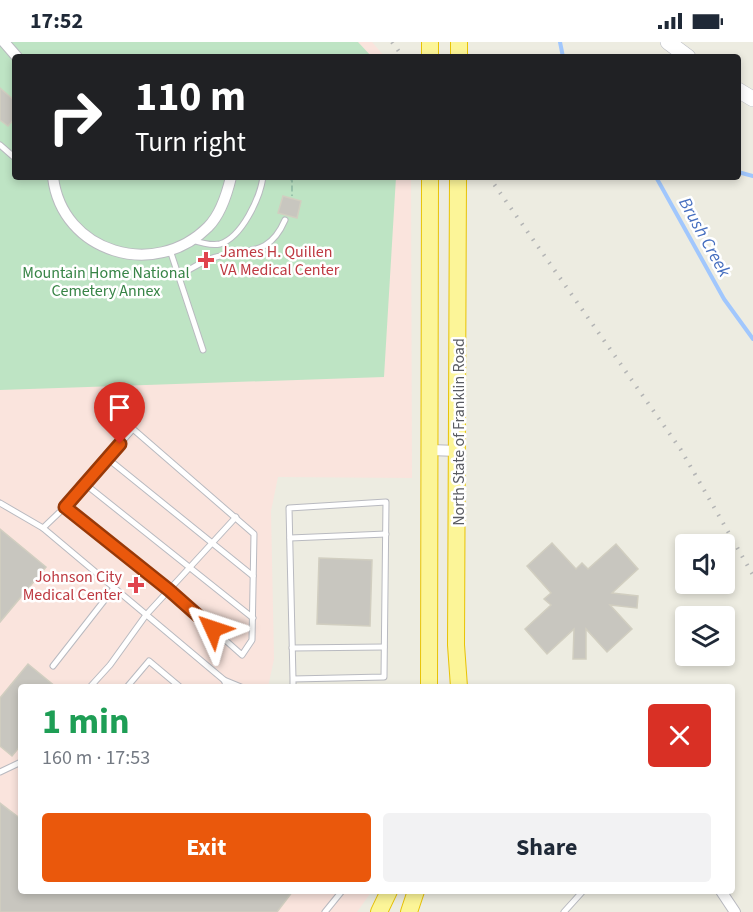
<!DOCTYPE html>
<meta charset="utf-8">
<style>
:root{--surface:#fff;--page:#f2f2f3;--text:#1f2937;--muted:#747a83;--accent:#ea580c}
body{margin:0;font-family:"Source Sans 3",sans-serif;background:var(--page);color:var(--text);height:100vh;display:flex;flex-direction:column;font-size:22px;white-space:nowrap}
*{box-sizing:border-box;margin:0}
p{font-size:20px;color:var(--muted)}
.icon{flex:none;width:33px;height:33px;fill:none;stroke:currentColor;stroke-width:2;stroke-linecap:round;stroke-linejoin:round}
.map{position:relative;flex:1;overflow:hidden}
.side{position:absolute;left:18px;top:642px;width:717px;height:210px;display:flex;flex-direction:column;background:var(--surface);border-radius:6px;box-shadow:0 3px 9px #0003}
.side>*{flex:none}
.banner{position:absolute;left:12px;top:12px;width:729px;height:126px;border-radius:6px;box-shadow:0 3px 9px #0003;background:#202124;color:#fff;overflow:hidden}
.buttons{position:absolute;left:675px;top:492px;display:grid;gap:12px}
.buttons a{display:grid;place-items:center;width:60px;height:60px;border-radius:6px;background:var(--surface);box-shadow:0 3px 9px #0003;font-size:30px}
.pin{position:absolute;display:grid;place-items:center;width:51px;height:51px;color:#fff;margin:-62px -26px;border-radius:50% 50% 50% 0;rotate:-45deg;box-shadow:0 0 6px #0007}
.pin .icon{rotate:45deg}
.me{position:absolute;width:66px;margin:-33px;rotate:312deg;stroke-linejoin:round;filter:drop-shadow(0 0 4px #0008)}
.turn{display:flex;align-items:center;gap:21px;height:126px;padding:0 24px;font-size:27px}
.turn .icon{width:78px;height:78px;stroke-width:2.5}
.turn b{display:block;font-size:42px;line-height:51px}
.round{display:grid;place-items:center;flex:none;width:63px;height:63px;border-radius:6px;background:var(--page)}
.head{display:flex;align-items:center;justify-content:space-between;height:102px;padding:0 24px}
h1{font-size:36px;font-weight:700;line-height:45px;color:#1e9e55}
.cta{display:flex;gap:12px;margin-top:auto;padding:12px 24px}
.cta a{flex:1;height:69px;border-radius:6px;background:var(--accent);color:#fff;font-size:24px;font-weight:700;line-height:69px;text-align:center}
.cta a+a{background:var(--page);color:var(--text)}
.status{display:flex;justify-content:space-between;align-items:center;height:42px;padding:0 30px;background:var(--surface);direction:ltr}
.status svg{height:16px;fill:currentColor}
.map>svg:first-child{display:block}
</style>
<div class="status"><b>17:52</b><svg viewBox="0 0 49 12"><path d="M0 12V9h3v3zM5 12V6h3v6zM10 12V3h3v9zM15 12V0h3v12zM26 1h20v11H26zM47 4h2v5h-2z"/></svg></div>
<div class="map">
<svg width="753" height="870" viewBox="0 0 753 870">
<rect width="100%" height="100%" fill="#edece1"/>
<polygon fill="#fae4dd" points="0,0 372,0 385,15 15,15 15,135 411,135 412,436 278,435 271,469 274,617 268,645 21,645 21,849 372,849 357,870 0,870"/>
<polygon fill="#bee4c4" points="0,0 358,0 372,15 15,15 15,135 396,135 384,335 0,348"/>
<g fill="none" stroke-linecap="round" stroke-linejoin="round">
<g stroke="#a1c7fd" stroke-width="4">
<polyline points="560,0 563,15"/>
<polyline points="738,130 753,134"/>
<polyline points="656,135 724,257 753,297"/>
</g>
</g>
<g fill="#c8c6bf" stroke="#d1cec0" stroke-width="1.5">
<polygon points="0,46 15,59 15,76 8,84 0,78"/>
<polygon points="283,154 301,159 297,176 278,171"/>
<polygon points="0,487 46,525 0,580"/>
<polygon points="552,501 576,527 582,521 588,527 616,502 638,527 612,551 638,554 637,566 610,563 632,587 607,610 586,587 586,617 573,617 574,587 547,612 525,587 551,563 544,557 551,551 527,524"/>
<polygon points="319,516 372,518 370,584 317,582"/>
<polygon points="28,622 56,645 21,645 21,703 12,714 0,704 0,656"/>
<polygon points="0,761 21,777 21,849 293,849 277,870 0,870"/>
</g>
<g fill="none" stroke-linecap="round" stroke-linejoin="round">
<defs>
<g id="service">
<polyline points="0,103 15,116"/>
<path d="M192 198C201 201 211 204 220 202 242 195 260 156 263 135"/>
<polyline points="170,208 203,308"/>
<path d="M178 234C190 228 203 218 216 215 248 206 269 215 285 178"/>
<polygon points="133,387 254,492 252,598 242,613 169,548 65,465"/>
<polyline points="107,416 253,534"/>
<polyline points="85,442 253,576"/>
<polyline points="0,461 43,486 65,465"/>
<polyline points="43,486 224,638 227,645"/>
<polyline points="290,496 386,492"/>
<polyline points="292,606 384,605"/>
<polyline points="53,624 114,546"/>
<polyline points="293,637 384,635 386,460 289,466 293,637 293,645"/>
<polyline points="224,638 241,645"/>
<polyline points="90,645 110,623 146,573 236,475"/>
<polyline points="127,645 149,619 180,645"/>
<polyline points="0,730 21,720"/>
<polyline points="325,870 342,849"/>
<polyline points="564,870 583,849"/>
</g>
<g id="minor">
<polyline points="4,0 17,15"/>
<path d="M53 135C62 211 155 238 208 185 221 172 227 152 231 135"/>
<polyline points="430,408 458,409"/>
<polyline points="721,849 735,870"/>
</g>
<g id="secondary">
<polyline points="668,0 688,15"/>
<polyline points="738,48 753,57"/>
</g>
<g id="trunk">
<polyline points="430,15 430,0"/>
<polyline points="459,15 459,0"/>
<polyline points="458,135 456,603 459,645"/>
<polyline points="429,645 430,135"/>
<polyline points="379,870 389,849"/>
<polyline points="409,870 416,849"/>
</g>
</defs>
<use href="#service" stroke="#b9bac0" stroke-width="7"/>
<use href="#minor" stroke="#b9bac0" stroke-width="12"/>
<use href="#secondary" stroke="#babcc3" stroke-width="16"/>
<use href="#trunk" stroke="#e8c306" stroke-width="18"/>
<polyline stroke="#98c4ab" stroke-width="2" stroke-dasharray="6 3" stroke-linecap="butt" points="290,135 292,139 292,154"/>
<use href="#service" stroke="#fff" stroke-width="5"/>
<use href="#minor" stroke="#fff" stroke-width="10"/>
<use href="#secondary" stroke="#fff" stroke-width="15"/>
<use href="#trunk" stroke="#fcf598" stroke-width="16"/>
<g stroke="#b4b5b5" stroke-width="4" stroke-dasharray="1.5 8" stroke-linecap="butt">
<polyline points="392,0 403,15"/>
<polyline points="489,135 681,408 753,533"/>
</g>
</g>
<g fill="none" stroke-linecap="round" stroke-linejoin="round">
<defs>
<polyline id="route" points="120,402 65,465 169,548 213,587"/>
</defs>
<use href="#route" stroke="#983908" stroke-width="15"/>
<use href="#route" stroke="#ea580c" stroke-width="10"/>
</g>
<g fill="#e0444e" stroke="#fff" stroke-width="2">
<path d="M203 209h6v6h6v6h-6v6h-6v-6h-6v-6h6z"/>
<path d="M133 534h6v6h6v6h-6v6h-6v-6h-6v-6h6z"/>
</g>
<g text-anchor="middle" stroke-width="5" stroke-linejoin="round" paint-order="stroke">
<g font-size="16" fill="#be3a42" stroke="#fff" text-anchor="start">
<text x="220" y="215">James H. Quillen<tspan x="220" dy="18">VA Medical Center</tspan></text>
<text x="122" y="540" text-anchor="end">Johnson City<tspan x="122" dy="18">Medical Center</tspan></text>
</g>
<g font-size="16" fill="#378446" stroke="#fff">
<text x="106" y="236">Mountain Home National<tspan x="106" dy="18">Cemetery Annex</tspan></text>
</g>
<g font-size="16" fill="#5a5c62" stroke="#fff">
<text transform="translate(458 390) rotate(-90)" y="6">North State of Franklin Road</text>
</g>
<g font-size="18" font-style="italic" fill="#456ebf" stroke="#fff">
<text transform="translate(705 195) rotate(61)" y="6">Brush Creek</text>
</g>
</g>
</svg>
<div class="buttons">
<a><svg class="icon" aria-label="sound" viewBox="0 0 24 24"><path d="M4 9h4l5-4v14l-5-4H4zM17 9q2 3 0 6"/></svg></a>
<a><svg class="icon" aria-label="layers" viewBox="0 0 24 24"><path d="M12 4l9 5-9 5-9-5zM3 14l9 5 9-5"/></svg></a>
</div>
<div class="pin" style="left:120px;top:402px;background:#d93025"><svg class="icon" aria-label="arrive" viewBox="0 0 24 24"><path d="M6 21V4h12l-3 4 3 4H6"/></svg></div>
<svg class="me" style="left:213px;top:587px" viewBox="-20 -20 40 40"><path d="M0-17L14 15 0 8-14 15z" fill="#ea580c" stroke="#fff" stroke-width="4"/></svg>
<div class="banner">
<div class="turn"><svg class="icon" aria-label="right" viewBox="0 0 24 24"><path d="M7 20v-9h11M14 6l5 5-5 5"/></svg><div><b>110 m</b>Turn right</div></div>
</div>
<section class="side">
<div class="head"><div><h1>1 min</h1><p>160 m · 17:53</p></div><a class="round" style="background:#d93025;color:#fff"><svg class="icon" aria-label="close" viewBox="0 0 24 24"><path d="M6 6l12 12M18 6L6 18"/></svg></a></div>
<div class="cta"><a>Exit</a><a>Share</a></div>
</section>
</div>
